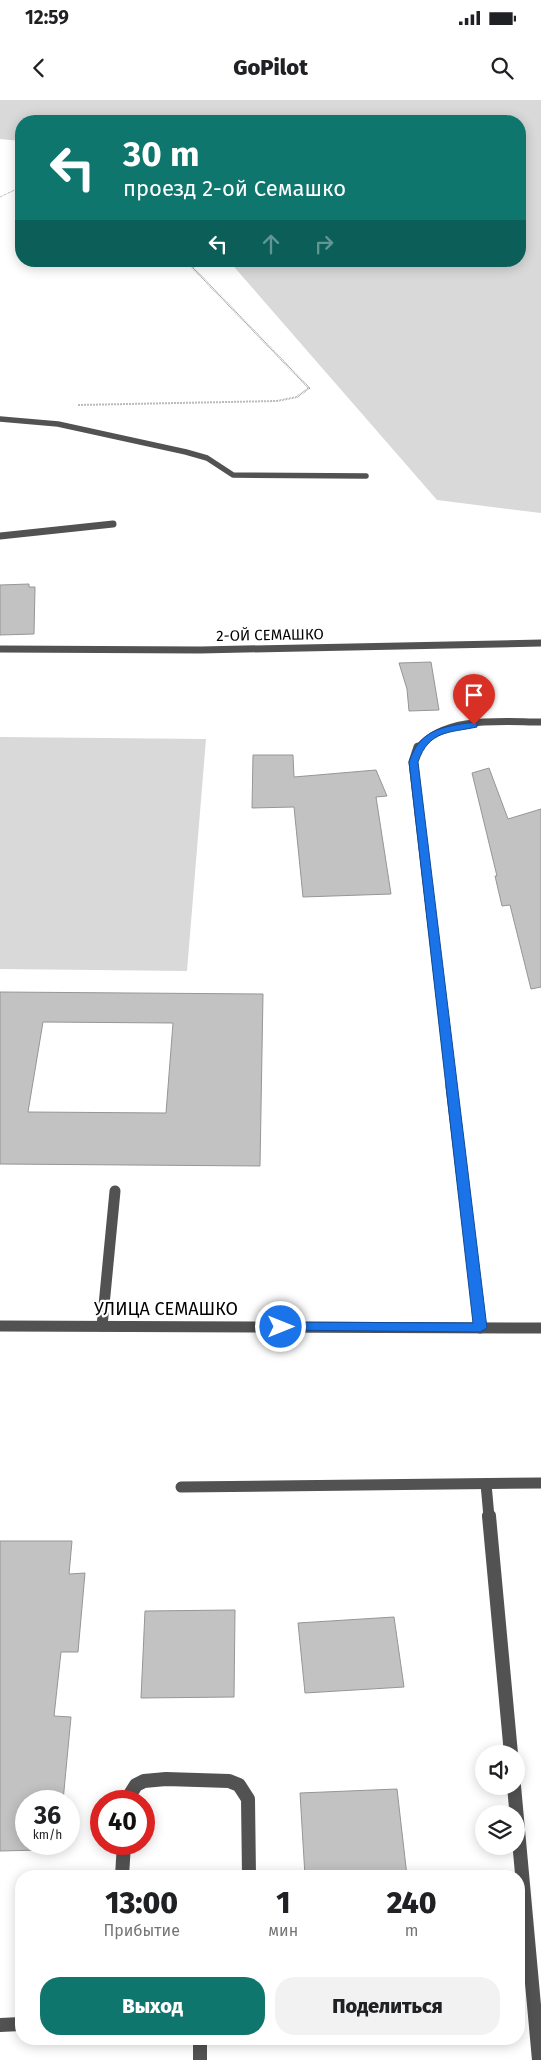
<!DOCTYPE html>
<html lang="ru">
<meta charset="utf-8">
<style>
:root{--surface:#fff;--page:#f2f2f2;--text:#202124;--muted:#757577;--accent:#0f766e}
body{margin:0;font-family:"Fira Sans",sans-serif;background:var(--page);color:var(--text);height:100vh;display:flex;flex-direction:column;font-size:19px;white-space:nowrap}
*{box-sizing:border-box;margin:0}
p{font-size:16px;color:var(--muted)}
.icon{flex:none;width:28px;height:28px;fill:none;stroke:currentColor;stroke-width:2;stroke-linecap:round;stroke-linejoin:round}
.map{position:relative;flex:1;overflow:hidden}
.sheet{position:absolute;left:15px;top:1770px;width:510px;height:175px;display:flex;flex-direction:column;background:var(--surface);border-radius:20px;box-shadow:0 2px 12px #0003}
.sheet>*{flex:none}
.hud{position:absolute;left:15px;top:15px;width:511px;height:152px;border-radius:20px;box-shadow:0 2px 12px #0003;background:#0f766e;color:#fff;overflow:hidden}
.buttons{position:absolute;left:475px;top:1645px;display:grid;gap:10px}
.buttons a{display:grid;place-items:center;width:50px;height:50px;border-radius:50%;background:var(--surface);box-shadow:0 2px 12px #0003;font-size:25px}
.speed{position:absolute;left:15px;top:1690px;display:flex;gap:10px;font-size:25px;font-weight:700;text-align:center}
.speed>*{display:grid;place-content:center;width:65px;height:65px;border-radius:50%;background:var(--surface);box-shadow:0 2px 12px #0003;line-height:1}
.speed small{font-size:12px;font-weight:400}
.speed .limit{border:8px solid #d22;background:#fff;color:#111}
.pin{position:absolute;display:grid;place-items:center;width:42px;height:42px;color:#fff;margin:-51px -21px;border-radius:50% 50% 50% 0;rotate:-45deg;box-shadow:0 0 5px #0007}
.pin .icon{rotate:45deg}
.me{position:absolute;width:55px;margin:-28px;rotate:90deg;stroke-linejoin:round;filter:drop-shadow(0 0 4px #0008)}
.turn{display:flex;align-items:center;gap:18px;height:105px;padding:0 25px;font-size:22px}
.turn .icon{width:65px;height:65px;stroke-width:2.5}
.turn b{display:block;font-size:35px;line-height:42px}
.lanes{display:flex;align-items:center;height:48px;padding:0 25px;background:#0003;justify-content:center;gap:25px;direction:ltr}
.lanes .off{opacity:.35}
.eta{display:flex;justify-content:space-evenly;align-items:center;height:85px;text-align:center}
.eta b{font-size:30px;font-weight:800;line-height:35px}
.button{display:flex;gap:10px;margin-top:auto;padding:10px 25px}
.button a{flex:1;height:58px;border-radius:20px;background:var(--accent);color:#fff;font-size:20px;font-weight:800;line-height:58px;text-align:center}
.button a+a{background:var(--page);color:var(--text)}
.status{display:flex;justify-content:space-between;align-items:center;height:35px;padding:0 25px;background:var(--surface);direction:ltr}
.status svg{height:14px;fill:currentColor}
header{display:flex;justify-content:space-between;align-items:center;height:65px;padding:0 25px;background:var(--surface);font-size:22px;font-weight:800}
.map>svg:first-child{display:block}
</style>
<div class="status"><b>12:59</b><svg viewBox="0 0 49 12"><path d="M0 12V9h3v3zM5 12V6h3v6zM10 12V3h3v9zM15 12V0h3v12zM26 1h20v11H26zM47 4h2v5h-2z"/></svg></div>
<header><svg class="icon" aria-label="back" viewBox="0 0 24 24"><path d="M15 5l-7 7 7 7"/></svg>GoPilot<svg class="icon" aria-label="search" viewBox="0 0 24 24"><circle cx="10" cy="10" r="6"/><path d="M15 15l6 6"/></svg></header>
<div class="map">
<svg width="541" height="1960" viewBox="0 0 541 1960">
<rect width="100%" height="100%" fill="#fff"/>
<g fill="#d9d9d9">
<polygon points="0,0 541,0 541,413 437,400 229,161 520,161 520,21 21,21 21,41 0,39"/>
<polygon points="0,637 206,639 187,871 0,869"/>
</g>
<g fill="#c2c2c2" stroke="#969696" fill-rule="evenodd">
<polygon points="29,484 29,487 35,487 34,534 0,535 0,485"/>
<polygon points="431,562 439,610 409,611 407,589 399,563"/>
<polygon points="253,655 293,655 294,677 376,670 387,696 376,697 391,794 303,797 294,707 252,708"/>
<polygon points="489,668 508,719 541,709 541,887 531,889 510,805 502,806 495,776 497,776 472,673"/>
<path d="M0 892 263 894 260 1066 0 1064ZM43 922 173 923 166 1013 28 1012Z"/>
<polygon points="0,1441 72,1441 69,1474 85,1473 78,1552 61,1552 54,1616 71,1617 63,1701 26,1701 26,1744 41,1744 41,1750 0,1751"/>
<polygon points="235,1510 234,1597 141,1598 145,1511"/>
<polygon points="394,1517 404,1587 305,1593 298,1523"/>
<polygon points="397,1689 407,1776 305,1776 300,1693"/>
</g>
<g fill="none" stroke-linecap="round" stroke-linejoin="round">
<g stroke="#747474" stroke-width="1" stroke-dasharray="0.5 1" stroke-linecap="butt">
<polyline points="0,97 21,87"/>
<polyline points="187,161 194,168"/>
</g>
<polyline stroke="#747474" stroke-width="2" stroke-dasharray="0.5 1" stroke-linecap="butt" points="78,305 277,301 297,297 309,288 192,167"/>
<polyline stroke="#525252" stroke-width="5.5" points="0,319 58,324 186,352 207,358 233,375 366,376"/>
<polyline stroke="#525252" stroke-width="7" points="0,436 113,424"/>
<g stroke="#525252" stroke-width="11">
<polyline points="102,1226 115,1091"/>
<polyline points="181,1387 541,1383"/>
</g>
<g stroke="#525252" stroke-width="14">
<polyline points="126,1701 136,1685 144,1681 166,1679 229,1681 239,1685 248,1699 249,1776"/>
<polyline points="122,1776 124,1744"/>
<polyline points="0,1925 21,1924"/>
<polyline points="200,1939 200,1960"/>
</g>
<g stroke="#525252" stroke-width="7">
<polyline points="0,549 200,550 541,543"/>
<path d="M418 648C445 615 503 622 541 622"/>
</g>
<polyline stroke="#525252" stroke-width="9" points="418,647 413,662 451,987"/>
<g stroke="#525252" stroke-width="11">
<polyline points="451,986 480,1228"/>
<polyline points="486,1384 489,1417"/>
</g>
<g stroke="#525252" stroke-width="14">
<polyline points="489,1416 511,1654"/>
<polyline points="514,1686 539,1960"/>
</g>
<polyline stroke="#525252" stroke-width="11" points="0,1226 541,1228"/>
</g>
<path fill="#1a73e8" stroke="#114b97" d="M474 622 477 623V627C449 633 429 630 418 662L487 1228 480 1232 276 1230 274 1227 276 1224 281 1222 473 1223 409 662C420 629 442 627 474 622Z"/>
<g text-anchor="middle" stroke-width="4.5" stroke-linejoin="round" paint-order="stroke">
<g font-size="15" fill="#000" stroke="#fff">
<text transform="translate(270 535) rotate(-1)" y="5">2-ОЙ СЕМАШКО</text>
</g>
<g font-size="18" fill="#000" stroke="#fff">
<text x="166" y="1215">УЛИЦА СЕМАШКО</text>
</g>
</g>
</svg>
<div class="buttons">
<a><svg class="icon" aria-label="sound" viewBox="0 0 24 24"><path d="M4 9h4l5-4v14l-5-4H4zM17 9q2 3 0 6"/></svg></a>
<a><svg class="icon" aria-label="layers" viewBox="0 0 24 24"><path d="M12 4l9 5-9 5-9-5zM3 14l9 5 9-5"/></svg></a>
</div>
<div class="speed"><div>36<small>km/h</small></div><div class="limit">40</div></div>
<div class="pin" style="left:474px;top:625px;background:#d93025"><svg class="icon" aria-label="arrive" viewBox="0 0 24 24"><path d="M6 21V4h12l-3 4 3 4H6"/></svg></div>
<svg class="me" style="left:281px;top:1227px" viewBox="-20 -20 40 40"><circle r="17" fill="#1a73e8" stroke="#fff" stroke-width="3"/><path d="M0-11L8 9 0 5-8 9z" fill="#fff"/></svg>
<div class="hud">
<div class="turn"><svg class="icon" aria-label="left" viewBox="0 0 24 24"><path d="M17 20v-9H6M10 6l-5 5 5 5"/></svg><div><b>30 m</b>проезд 2-ой Семашко</div></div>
<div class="lanes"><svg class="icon" aria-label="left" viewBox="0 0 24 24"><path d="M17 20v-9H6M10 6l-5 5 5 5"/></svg><svg class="icon off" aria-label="ahead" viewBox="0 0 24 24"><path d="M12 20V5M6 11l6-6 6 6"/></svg><svg class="icon off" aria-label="right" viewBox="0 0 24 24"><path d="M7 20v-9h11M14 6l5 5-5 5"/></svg></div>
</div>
<section class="sheet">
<div class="eta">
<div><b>13:00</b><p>Прибытие</p></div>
<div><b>1</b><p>мин</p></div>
<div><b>240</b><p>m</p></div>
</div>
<div class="button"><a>Выход</a><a>Поделиться</a></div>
</section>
</div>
